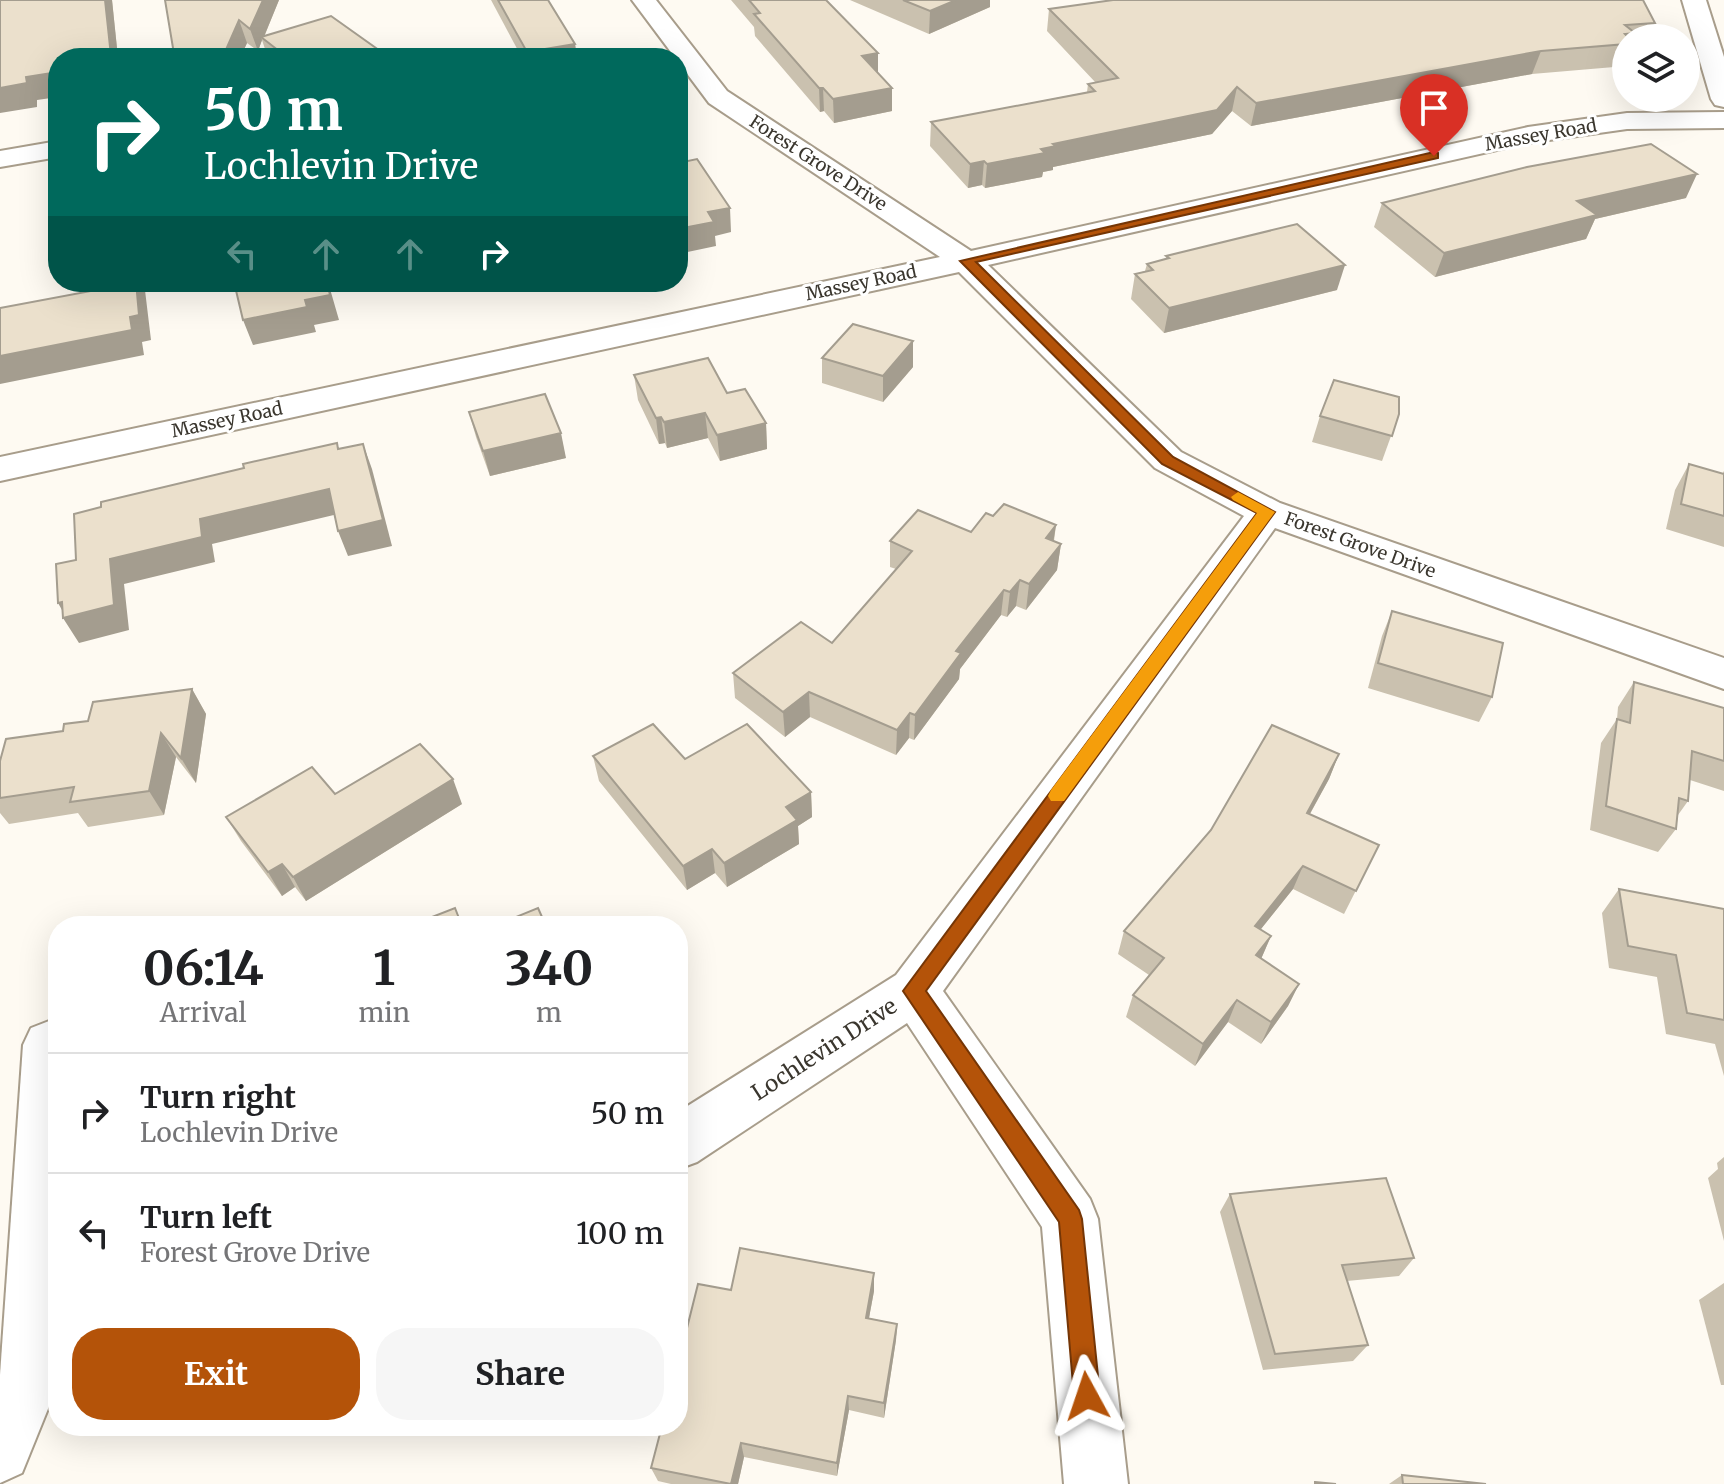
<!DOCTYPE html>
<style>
:root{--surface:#fff;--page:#f6f6f6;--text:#202124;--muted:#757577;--line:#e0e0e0;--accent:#b45309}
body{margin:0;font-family:Merriweather,serif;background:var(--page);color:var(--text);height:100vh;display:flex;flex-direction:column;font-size:30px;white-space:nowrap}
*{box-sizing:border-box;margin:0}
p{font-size:26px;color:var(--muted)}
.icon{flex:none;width:44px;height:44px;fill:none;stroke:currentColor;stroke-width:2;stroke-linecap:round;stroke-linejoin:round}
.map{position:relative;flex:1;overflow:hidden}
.panel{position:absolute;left:48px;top:916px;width:640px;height:520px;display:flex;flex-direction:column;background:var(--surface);border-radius:32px;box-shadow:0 8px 32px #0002}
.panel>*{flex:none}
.top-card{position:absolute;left:48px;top:48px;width:640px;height:244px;border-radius:32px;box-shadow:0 8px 32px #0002;background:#00695c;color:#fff;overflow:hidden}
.controls{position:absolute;left:1612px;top:24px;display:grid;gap:16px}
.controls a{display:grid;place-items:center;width:88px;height:88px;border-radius:50%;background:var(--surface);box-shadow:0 8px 32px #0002;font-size:40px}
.pin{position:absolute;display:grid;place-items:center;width:68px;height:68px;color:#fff;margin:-82px -34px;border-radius:50% 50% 50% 0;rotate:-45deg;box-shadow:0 0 8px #0007}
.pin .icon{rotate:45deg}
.me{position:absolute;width:88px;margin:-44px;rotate:355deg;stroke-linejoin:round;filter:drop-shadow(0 0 6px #0008)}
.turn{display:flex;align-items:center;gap:28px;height:168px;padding:0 24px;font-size:36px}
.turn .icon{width:104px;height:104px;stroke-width:2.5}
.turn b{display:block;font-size:56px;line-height:68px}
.lanes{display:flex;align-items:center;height:76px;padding:0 24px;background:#0003;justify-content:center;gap:40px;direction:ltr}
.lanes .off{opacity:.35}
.eta{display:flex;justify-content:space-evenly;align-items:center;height:136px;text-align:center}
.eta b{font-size:48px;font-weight:700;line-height:56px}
.button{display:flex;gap:16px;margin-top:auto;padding:16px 24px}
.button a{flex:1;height:92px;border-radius:32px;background:var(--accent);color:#fff;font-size:32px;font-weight:700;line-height:92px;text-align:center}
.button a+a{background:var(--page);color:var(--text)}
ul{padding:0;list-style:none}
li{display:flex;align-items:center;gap:24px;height:120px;padding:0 24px;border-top:2px solid var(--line)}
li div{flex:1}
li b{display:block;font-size:30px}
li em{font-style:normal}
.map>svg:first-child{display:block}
</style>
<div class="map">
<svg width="1724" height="1484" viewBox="0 0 1724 1484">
<rect width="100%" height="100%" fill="#fefaf2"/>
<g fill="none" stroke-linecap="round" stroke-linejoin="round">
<defs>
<g id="minor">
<polygon points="632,0 656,0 727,91 971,251 1528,127 1627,113 1724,112 1724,128 1627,129 1528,143 988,265 1181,452 1280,503 1724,658 1724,689 1275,528 943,991 1090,1199 1098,1219 1128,1484 1064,1484 1042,1227 907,1023 697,1162 678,1169 678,1112 896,975 1244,516 1155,468 959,272 0,481 0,457 940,257 709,103"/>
<polygon points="1682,0 1706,0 1724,57 1724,107 1715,105 1711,99"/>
<polygon points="58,141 58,157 0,167 0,151"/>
<polygon points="49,1021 58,1025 58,1384 22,1473 0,1483 0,1375 23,1045 31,1028"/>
</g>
</defs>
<use href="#minor" stroke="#a89d8b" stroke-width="4"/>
<use href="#minor" fill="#fff" fill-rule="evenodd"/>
</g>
<g fill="#cac1af">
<polygon points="0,0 112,0 118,58 58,58 37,100 37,107"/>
<polygon points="165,0 279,0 264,37 390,58 268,58 262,40 258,51 247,43 240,58 176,58"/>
<polygon points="491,0 548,0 575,44 577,58 522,58"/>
<polygon points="731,0 826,0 878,73 892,88 892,111 834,123 824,111 820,112 755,36 754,27"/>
<polygon points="850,0 990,0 990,7 929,34"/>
<polygon points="1049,9 1655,23 1649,38 1626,38 1626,66 1532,74 1251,126 1232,111 1212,134 1053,167 1053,170 1043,172 1042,177 985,188 982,185 968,188 930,146 931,122 1087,92 1088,84 1096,83 1047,31"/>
<polygon points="1686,198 1595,219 1586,239 1435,277 1374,227 1382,203"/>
<polygon points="1166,256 1337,290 1164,333 1131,299 1135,274 1145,271 1147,264 1166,259"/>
<polygon points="913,341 913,367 883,402 822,383 822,358"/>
<polygon points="634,375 727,393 766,423 767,449 720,461 708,438 667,448 665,443 659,444 638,400"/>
<polygon points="469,412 566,458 490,476 476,437"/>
<polygon points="1399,414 1382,461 1312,442 1320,416"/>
<polygon points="1689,464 1722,474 1724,471 1724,547 1666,529 1675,490"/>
<polygon points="993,516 1056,525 1054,541 1061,544 1057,570 1026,610 1016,606 1007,617 1001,615 960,669 959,679 914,740 909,738 896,755 810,717 785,737 735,698 733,673 832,643 896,569 890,567 890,541 971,532"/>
<polygon points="1392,611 1492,697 1479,722 1368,688 1382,636"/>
<polygon points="1634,682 1724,708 1724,791 1690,780 1688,801 1678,815 1676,829 1658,852 1590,830 1601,743 1617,719 1618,707"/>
<polygon points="192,689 206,714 196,783 176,757 164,815 88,827 78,813 9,824 0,813 0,761 63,731 88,721"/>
<polygon points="1339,754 1329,779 1310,814 1379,845 1344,914 1293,889 1260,930 1271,936 1261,959 1299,984 1288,1006 1261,1044 1228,1022 1195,1066 1126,1017 1133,995 1149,975 1118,954 1124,931"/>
<polygon points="593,756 685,759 811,792 812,817 798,826 799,844 727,887 715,873 687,890 599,781"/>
<polygon points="335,794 462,804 306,901 295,887 282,896 241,841 226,817"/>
<polygon points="1619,889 1724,909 1724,1076 1715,1044 1666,1034 1657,977 1609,968 1602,913"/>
<polygon points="1724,1157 1724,1241 1708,1178 1718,1169 1717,1163"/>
<polygon points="1230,1194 1414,1258 1399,1276 1347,1281 1368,1345 1353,1361 1263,1370 1220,1212"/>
<polygon points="874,1273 874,1291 869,1318 897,1324 896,1340 884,1418 849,1410 837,1476 744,1457 738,1484 671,1484 658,1481 651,1468 731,1290"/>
<polygon points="1724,1283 1724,1385 1721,1385 1699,1300"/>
<polygon points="1402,1475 1486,1484 1389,1484"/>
</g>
<g fill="#a49d8f">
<polygon points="105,0 112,0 118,58 112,58 111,56"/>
<polygon points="263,0 279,0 263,39 261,37 262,40 258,51 250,29"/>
<polygon points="956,0 990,0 990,7 929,34 930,11"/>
<polygon points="239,20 247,43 240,58 228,58 225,52"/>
<polygon points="575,44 577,58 528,58 527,52"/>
<polygon points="1541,51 1532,74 1251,126 1256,103"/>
<polygon points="878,53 878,76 862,56"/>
<polygon points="58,72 58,97 37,100 37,107 0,113 0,88 26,77"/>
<polygon points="1237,87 1232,111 1212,134 1053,167 1053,170 1043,172 1042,177 985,188 987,164 1041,149 1053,144"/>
<polygon points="819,88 823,88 824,111 820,112"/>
<polygon points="892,88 892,111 834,123 833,99"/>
<polygon points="984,161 982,185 968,188 970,164"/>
<polygon points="1697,174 1686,198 1595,219 1586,239 1435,277 1444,253 1577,201"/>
<polygon points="730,208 731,232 715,236 716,246 678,254 678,229 708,212"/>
<polygon points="1345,265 1337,290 1164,333 1169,308"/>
<polygon points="136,282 144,282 151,340 142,342 144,355 0,384 0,356 130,317"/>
<polygon points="327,282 328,282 339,320 314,325 316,332 253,345 243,320"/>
<polygon points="457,282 483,282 458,287"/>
<polygon points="913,341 913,367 883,402 883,376"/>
<polygon points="705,413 708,438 667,448 664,422"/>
<polygon points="661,417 665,443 659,444 656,418"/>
<polygon points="766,423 767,449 720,461 717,435"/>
<polygon points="561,433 566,458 490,476 483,451"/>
<polygon points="363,444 372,469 392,546 348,556 338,531"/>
<polygon points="329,489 338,514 212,544 215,562 124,584 129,630 79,643 63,618 66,617 58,603 110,559 200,519"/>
<polygon points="1056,525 1052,550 1046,538"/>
<polygon points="1061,544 1057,570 1026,610 1029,584"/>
<polygon points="1020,580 1016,606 1007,617 1010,592"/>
<polygon points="1004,590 1001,615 960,669 959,679 914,740 915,715 956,651"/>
<polygon points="192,689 206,714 196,783 181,758"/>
<polygon points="809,692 810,717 785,737 783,712"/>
<polygon points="910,713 909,738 896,755 897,730"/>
<polygon points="161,733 176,757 164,815 149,791"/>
<polygon points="1339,754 1329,779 1297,837 1307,813"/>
<polygon points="453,779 462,804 306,901 293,877"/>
<polygon points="811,792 812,817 798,826 799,844 727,887 724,863 786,807"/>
<polygon points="712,849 715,873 687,890 683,866"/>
<polygon points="282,864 295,887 282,896 268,872"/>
<polygon points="1303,866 1293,889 1245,949 1255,926"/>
<polygon points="1271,936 1261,959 1256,955"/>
<polygon points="1299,984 1288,1006 1261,1044 1271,1022"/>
<polygon points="1237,1000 1228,1022 1195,1066 1203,1044"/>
<polygon points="874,1273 874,1291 866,1334 866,1318"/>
<polygon points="897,1324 896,1340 884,1418 884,1403"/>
<polygon points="848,1396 849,1410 837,1476 837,1463"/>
<polygon points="741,1443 744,1457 738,1484 731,1484"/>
</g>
<g fill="#ebe0cc" stroke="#a49d8f" stroke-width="2">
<polygon points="0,0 105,0 111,56 58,58 58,72 26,77 27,83 0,88"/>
<polygon points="165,0 263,0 250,29 239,20 225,52 174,54"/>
<polygon points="498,0 548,0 575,44 527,52"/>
<polygon points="749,0 826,0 878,53 862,56 892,88 833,99 823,88 819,88 754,14 760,13"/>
<polygon points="903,0 956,0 930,11"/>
<polygon points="1113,0 1643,0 1655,23 1625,25 1635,33 1625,34 1629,38 1626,38 1626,44 1541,51 1256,103 1237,87 1217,110 1053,144 1056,146 1041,149 1045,153 987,164 984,161 970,164 931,122 1095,91 1088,84 1118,78 1049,9"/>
<polygon points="331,16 390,58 288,58 261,37"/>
<polygon points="1651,144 1697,174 1577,201 1597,215 1444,253 1382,203 1527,167"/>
<polygon points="697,159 730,208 708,212 714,222 678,229 678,163"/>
<polygon points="1297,224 1345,265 1169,308 1135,274 1153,270 1147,264 1169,258 1166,256"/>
<polygon points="90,282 136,282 139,315 130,317 132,330 0,356 0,308 91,291"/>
<polygon points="234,282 327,282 330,295 305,300 307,307 243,320"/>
<polygon points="853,324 913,341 883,376 822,358"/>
<polygon points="708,358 727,393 745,389 766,423 717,435 705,413 664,422 661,417 656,418 634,375"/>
<polygon points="1334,380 1399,397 1399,414 1392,436 1320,416"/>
<polygon points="545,394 561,433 483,451 469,412"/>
<polygon points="337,443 338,449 363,444 383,520 338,531 329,489 200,519 202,537 110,559 114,605 63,618 62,602 58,603 56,564 76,560 74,514 101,507 101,502 244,468 243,464"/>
<polygon points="1689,464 1724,474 1724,516 1681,504"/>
<polygon points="1004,504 1056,525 1046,538 1061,544 1029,584 1020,580 1010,592 1004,590 956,651 961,653 915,715 910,713 897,730 809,692 783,712 733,673 801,622 832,643 912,551 890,541 918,510 971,532 986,513 993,516"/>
<polygon points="1392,611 1503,643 1492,697 1378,663"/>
<polygon points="1634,682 1724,708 1724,761 1692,751 1688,801 1679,798 1676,829 1606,806 1617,719 1630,723"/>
<polygon points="192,689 181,758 161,733 149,791 70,802 74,787 0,798 0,761 6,739 63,731 64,724 88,721 93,702"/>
<polygon points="653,724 685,759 747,724 811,792 786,807 797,820 724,863 712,849 683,866 593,756"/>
<polygon points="1272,725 1339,754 1307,813 1379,845 1356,891 1303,866 1255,926 1271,936 1256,955 1299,984 1271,1022 1237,1000 1203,1044 1133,995 1164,958 1124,931 1211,830"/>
<polygon points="420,744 453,779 293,877 282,864 268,872 226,817 312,767 335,794"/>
<polygon points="1619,889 1724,909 1724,1020 1687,1013 1676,955 1628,946"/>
<polygon points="455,908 462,926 409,926"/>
<polygon points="538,908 546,926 494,926"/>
<polygon points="1386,1178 1414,1258 1342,1265 1368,1345 1275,1354 1230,1194"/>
<polygon points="740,1248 874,1273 866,1318 897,1324 884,1403 848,1396 837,1463 741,1443 731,1484 651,1468 662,1426 678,1426 678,1364 698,1284 731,1290"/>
<polygon points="1402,1475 1486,1484 1403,1484"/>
<polygon points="1315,1482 1336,1484 1315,1484"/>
</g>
<polygon fill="#b45309" stroke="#753606" stroke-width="2" points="1434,152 1438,153 1438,158 976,262 1173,457 1275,512 926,991 1079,1210 1082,1219 1100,1396 1096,1405 1087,1408 1078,1405 1074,1396 1059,1222 903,991 1257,513 1162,464 960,261"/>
<polygon fill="#f59e0b" points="1238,492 1275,512 1064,801 1051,801 1048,796 1051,790 1257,513 1233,500 1231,497"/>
<g text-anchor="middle" stroke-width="6" stroke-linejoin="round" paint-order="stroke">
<g font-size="18" fill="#3a362e" stroke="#fff">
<text transform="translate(1541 135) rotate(-10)" y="6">Massey Road</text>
<text transform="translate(818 163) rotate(33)" y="6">Forest Grove Drive</text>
<text transform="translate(861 283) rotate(-12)" y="6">Massey Road</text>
<text transform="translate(227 420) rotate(-12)" y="6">Massey Road</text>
<text transform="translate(1360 545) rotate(20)" y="6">Forest Grove Drive</text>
</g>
<g font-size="22" fill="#3a362e" stroke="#fff">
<text transform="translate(824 1049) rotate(-33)" y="8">Lochlevin Drive</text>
</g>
</g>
</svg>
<div class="controls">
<a><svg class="icon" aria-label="layers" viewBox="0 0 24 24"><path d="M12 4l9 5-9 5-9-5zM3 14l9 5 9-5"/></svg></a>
</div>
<div class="pin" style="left:1434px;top:156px;background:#d93025"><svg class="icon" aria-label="arrive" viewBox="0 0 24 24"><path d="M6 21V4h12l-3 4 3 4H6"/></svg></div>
<svg class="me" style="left:1087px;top:1396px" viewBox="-20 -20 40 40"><path d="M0-17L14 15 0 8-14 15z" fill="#b45309" stroke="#fff" stroke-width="4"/></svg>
<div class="top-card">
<div class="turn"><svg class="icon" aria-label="right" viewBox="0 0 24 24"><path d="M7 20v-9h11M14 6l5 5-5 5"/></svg><div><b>50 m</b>Lochlevin Drive</div></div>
<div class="lanes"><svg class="icon off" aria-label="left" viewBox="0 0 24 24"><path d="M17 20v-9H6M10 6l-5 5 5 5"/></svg><svg class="icon off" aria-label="ahead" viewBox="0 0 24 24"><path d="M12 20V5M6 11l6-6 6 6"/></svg><svg class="icon off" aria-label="ahead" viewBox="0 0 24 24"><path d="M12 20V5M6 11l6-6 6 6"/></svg><svg class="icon" aria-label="right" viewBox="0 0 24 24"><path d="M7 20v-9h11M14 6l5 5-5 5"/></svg></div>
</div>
<section class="panel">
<div class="eta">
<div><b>06:14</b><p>Arrival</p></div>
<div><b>1</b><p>min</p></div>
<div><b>340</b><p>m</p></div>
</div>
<ul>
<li><svg class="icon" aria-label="right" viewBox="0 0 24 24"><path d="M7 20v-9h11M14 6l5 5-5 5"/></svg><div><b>Turn right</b><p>Lochlevin Drive</p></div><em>50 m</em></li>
<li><svg class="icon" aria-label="left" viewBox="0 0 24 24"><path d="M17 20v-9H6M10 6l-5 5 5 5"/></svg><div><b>Turn left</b><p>Forest Grove Drive</p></div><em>100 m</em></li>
</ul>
<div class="button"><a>Exit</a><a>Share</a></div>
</section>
</div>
